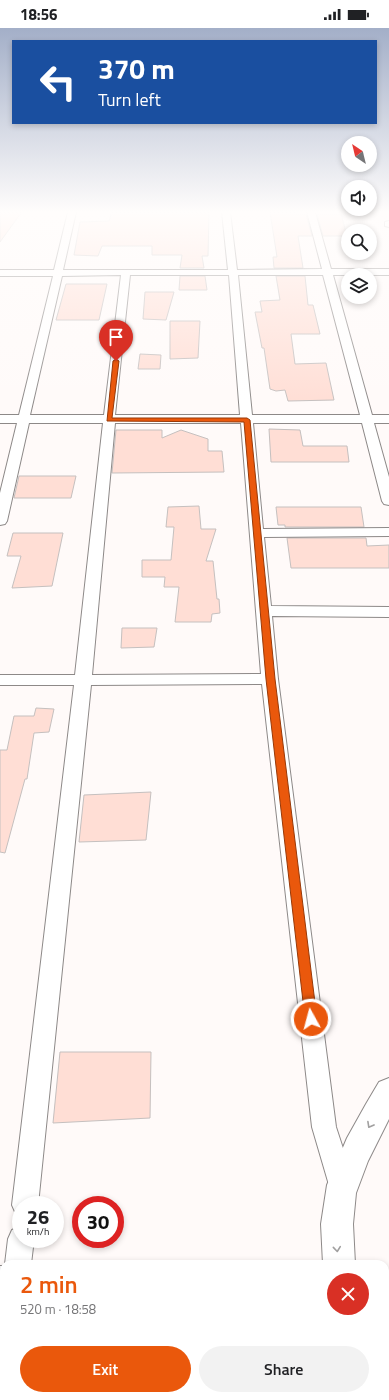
<!DOCTYPE html>
<meta charset="utf-8">
<style>
:root{--surface:#fff;--page:#f2f2f2;--text:#202124;--muted:#757577;--accent:#ea580c}
body{margin:0;font-family:"Titillium Web",sans-serif;background:var(--page);color:var(--text);height:100vh;display:flex;flex-direction:column;font-size:15px;white-space:nowrap}
*{box-sizing:border-box;margin:0}
p{font-size:13px;color:var(--muted)}
.icon{flex:none;width:22px;height:22px;fill:none;stroke:currentColor;stroke-width:2;stroke-linecap:round;stroke-linejoin:round}
.map{position:relative;flex:1;overflow:hidden}
.panel{position:absolute;left:0px;top:1232px;width:389px;height:140px;display:flex;flex-direction:column;background:var(--surface);border-radius:12px 12px 0 0;box-shadow:0 2px 6px #0003}
.panel>*{flex:none}
.top-card{position:absolute;left:12px;top:12px;width:365px;height:84px;border-radius:0px;box-shadow:0 2px 6px #0003;background:#1a4fa0;color:#fff;overflow:hidden}
.needle{width:26px;rotate:325deg}
.buttons{position:absolute;left:341px;top:108px;display:grid;gap:8px}
.buttons a{display:grid;place-items:center;width:36px;height:36px;border-radius:50%;background:var(--surface);box-shadow:0 2px 6px #0003;font-size:20px}
.speed{position:absolute;left:12px;top:1168px;display:flex;gap:8px;font-size:20px;font-weight:700;text-align:center}
.speed>*{display:grid;place-content:center;width:52px;height:52px;border-radius:50%;background:var(--surface);box-shadow:0 2px 6px #0003;line-height:1}
.speed small{font-size:10px;font-weight:400}
.speed .limit{border:6px solid #d22;background:#fff;color:#111}
.pin{position:absolute;display:grid;place-items:center;width:34px;height:34px;color:#fff;margin:-41px -17px;border-radius:50% 50% 50% 0;rotate:-45deg;box-shadow:0 0 4px #0007}
.pin .icon{rotate:45deg}
.me{position:absolute;width:44px;margin:-22px;rotate:353deg;stroke-linejoin:round;filter:drop-shadow(0 0 3px #0008)}
.turn{display:flex;align-items:center;gap:14px;height:84px;padding:0 20px;font-size:18px}
.turn .icon{width:52px;height:52px;stroke-width:2.5}
.turn b{display:block;font-size:28px;line-height:34px}
.round{display:grid;place-items:center;flex:none;width:42px;height:42px;border-radius:21px;background:var(--page)}
.summary{display:flex;align-items:center;justify-content:space-between;height:68px;padding:0 20px}
h1{font-size:24px;font-weight:600;line-height:30px;color:var(--accent)}
.button{display:flex;gap:8px;margin-top:auto;padding:8px 20px}
.button a{flex:1;height:46px;border-radius:24px;background:var(--accent);color:#fff;font-size:16px;font-weight:600;line-height:46px;text-align:center}
.button a+a{background:var(--page);color:var(--text)}
.status{display:flex;justify-content:space-between;align-items:center;height:28px;padding:0 20px;background:var(--surface);direction:ltr}
.status svg{height:11px;fill:currentColor}
.map>svg:first-child{display:block}
</style>
<div class="status"><b>18:56</b><svg viewBox="0 0 49 12"><path d="M0 12V9h3v3zM5 12V6h3v6zM10 12V3h3v9zM15 12V0h3v12zM26 1h20v11H26zM47 4h2v5h-2z"/></svg></div>
<div class="map">
<svg width="389" height="1372" viewBox="0 0 389 1372">
<rect width="100%" height="100%" fill="#fffaf9"/>
<g fill="#ffded5" stroke="#c5c0bf">
<polygon points="112,184 209,185 208,228 202,228 204,240 180,240 182,227 152,227 152,218 102,218 98,228 74,227 80,194 109,193"/>
<polygon points="270,184 294,184 295,186 306,186 312,208 298,208 303,240 274,240 273,229 277,229"/>
<polygon points="0,185 21,185 0,214"/>
<polygon points="317,186 341,186 347,208 323,208"/>
<polygon points="180,248 205,248 207,262 179,262"/>
<polygon points="276,248 305,248 308,277 313,277 320,306 291,306 295,336 326,335 334,372 288,373 285,362 276,363 270,361 264,320 262,320 255,284 262,284 260,273 280,272"/>
<polygon points="66,256 107,256 99,292 56,292"/>
<polygon points="145,264 174,264 166,292 143,291"/>
<polygon points="170,293 200,293 198,330 170,331"/>
<polygon points="140,326 161,327 160,341 138,341"/>
<polygon points="269,401 300,402 303,418 347,418 349,434 271,434"/>
<polygon points="116,402 162,402 162,410 181,402 208,411 208,423 222,423 224,444 112,445"/>
<polygon points="19,448 76,448 71,470 14,470"/>
<polygon points="199,478 201,501 216,501 206,533 213,533 217,571 219,571 220,585 212,586 211,594 175,594 179,559 164,559 165,549 142,549 142,532 171,532 174,499 166,499 168,479"/>
<polygon points="276,479 361,479 364,499 285,499 285,497 278,497"/>
<polygon points="13,505 63,505 52,558 12,560 21,528 7,528"/>
<polygon points="287,510 366,510 367,518 389,517 389,540 291,540"/>
<polygon points="122,600 157,600 154,619 121,620"/>
<polygon points="36,680 54,681 49,704 34,705 27,751 25,751 5,825 0,824 0,722 7,722 14,688 34,688"/>
<polygon points="151,764 146,812 79,814 84,767"/>
<polygon points="60,1024 151,1024 150,1090 53,1095"/>
</g>
<g fill="none" stroke-linecap="round" stroke-linejoin="round">
<defs>
<g id="minor">
<path d="M68 184H76L63 242H228L222 184H230L237 242 322 241 307 184H315L331 241H389V247H333L372 387H389V395H374L389 449V477L384 476 382 473 362 395H253L263 501 389 500V508L264 509 271 578 389 579V589L272 588 278 651 336 1099 355 1157 351 1166 342 1169 333 1166 329 1157 312 1099 262 656 91 657 38 1177H21V1188L16 1186 12 1177 74 657H0V647H75L103 395H29L7 493 5 496 0 497V465L17 395H0V387H19L53 248H0V242H54ZM121 247 104 387H30L62 248ZM130 247H229L240 387H115ZM238 247H323L360 387H252ZM115 395H241L261 646 92 647Z"/>
<polygon points="389,193 389,199 385,198 385,194"/>
<polygon points="21,1198 21,1211 34,1211 31,1236 5,1236 8,1211 12,1202"/>
<rect x="0" y="1238" width="4" height="26"/>
</g>
<g id="tertiary">
<polygon points="389,1050 389,1091 368,1133 356,1165 353,1196 355,1236 323,1236 321,1196 327,1157 347,1110 366,1076 379,1054"/>
<rect x="335" y="1368" width="36" height="4"/>
</g>
</defs>
<use href="#minor" stroke="#8d8988" stroke-width="2"/>
<use href="#tertiary" stroke="#8d8988" stroke-width="2"/>
<use href="#minor" fill="#fff" fill-rule="evenodd"/>
<use href="#tertiary" fill="#fff" fill-rule="evenodd"/>
</g>
<defs><path id="oneway-chevron" d="M-2-3.5L2.5 0L-2 3.5" fill="none" stroke-width="1.6" stroke-linecap="round" stroke-linejoin="round"/></defs>
<g stroke="#a1a0a0">
<use href="#oneway-chevron" transform="translate(370 1097) rotate(119)"/>
<use href="#oneway-chevron" transform="translate(337 1221) rotate(84)"/>
</g>
<linearGradient id="sky" x2="0" y2="1"><stop stop-color="#a3afc8"/><stop offset="0.49" stop-color="#fffdfc"/><stop offset="1" stop-color="#fffdfc" stop-opacity="0"/></linearGradient>
<rect width="389" height="376" fill="url(#sky)"/>
<polygon fill="#ea580c" stroke="#983908" points="116,331 119,333 112,390 247,390 250,392 275,651 317,991 315,995 311,996 307,995 305,991 266,651 244,394 107,393 113,333"/>
</svg>
<div class="buttons">
<a><svg class="needle" viewBox="-14 -14 28 28"><path d="M0-13l5 13h-10z" fill="#e53935"/><path d="M0 13l5-13h-10z" fill="#757577"/></svg></a>
<a><svg class="icon" aria-label="sound" viewBox="0 0 24 24"><path d="M4 9h4l5-4v14l-5-4H4zM17 9q2 3 0 6"/></svg></a>
<a><svg class="icon" aria-label="search" viewBox="0 0 24 24"><circle cx="10" cy="10" r="6"/><path d="M15 15l6 6"/></svg></a>
<a><svg class="icon" aria-label="layers" viewBox="0 0 24 24"><path d="M12 4l9 5-9 5-9-5zM3 14l9 5 9-5"/></svg></a>
</div>
<div class="speed"><div>26<small>km/h</small></div><div class="limit">30</div></div>
<div class="pin" style="left:116px;top:333px;background:#d93025"><svg class="icon" aria-label="arrive" viewBox="0 0 24 24"><path d="M6 21V4h12l-3 4 3 4H6"/></svg></div>
<svg class="me" style="left:311px;top:991px" viewBox="-20 -20 40 40"><circle r="17" fill="#ea580c" stroke="#fff" stroke-width="3"/><path d="M0-11L8 9 0 5-8 9z" fill="#fff"/></svg>
<div class="top-card">
<div class="turn"><svg class="icon" aria-label="left" viewBox="0 0 24 24"><path d="M17 20v-9H6M10 6l-5 5 5 5"/></svg><div><b>370 m</b>Turn left</div></div>
</div>
<section class="panel">
<div class="summary"><div><h1>2 min</h1><p>520 m · 18:58</p></div><a class="round" style="background:#d93025;color:#fff"><svg class="icon" aria-label="close" viewBox="0 0 24 24"><path d="M6 6l12 12M18 6L6 18"/></svg></a></div>
<div class="button"><a>Exit</a><a>Share</a></div>
</section>
</div>
